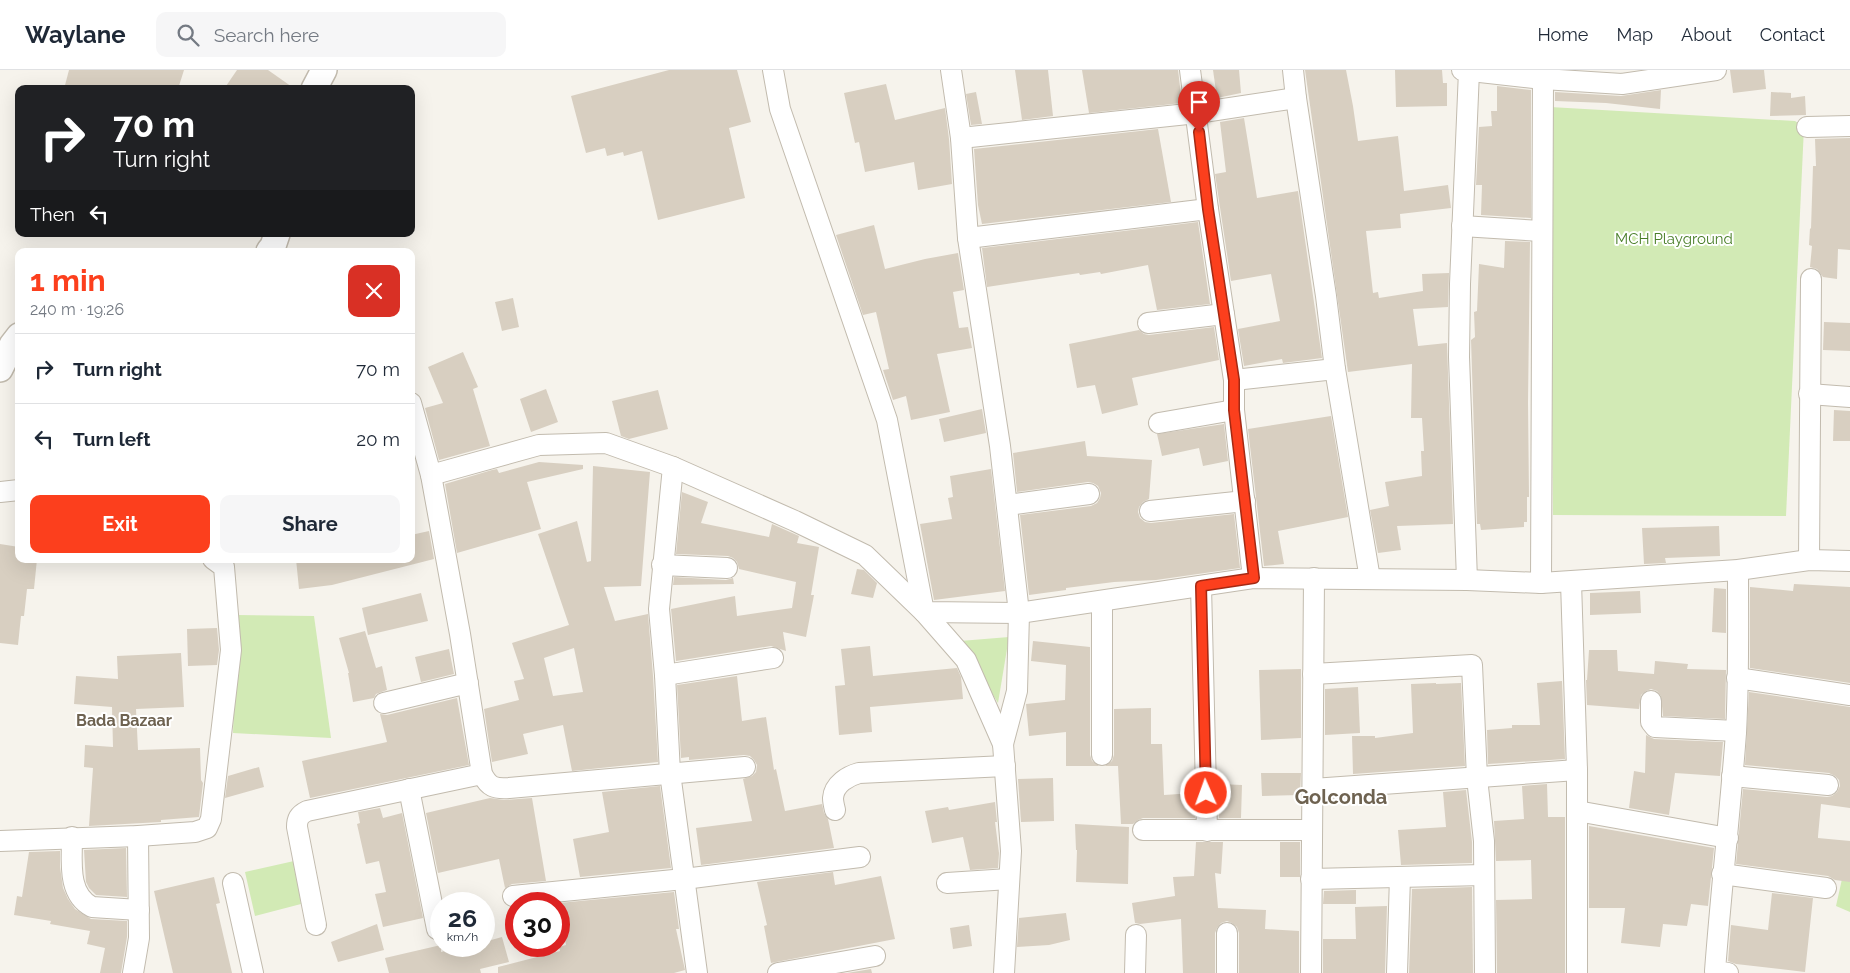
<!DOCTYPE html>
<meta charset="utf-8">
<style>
:root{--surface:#fff;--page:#f6f6f7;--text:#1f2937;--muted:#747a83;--line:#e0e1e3;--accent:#fc3f1d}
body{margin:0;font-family:Raleway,sans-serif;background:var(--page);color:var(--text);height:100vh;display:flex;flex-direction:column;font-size:19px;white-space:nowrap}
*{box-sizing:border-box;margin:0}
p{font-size:16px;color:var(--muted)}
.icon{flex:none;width:28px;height:28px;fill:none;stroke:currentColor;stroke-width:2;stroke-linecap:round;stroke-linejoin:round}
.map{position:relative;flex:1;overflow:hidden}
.details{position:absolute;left:15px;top:178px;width:400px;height:315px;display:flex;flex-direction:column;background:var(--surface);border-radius:10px;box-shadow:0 5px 20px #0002}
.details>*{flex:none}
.banner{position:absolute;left:15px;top:15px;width:400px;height:152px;border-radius:10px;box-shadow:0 5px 20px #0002;background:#202124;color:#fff;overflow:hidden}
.speed{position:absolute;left:430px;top:822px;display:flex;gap:10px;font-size:25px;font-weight:700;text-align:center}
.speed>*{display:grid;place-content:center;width:65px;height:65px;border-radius:50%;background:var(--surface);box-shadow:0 5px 20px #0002;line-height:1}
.speed small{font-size:12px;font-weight:400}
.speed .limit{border:8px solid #d22;background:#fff;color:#111}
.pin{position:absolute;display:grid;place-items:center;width:42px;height:42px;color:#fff;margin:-51px -21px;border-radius:50% 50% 50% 0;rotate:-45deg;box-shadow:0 0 5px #0007}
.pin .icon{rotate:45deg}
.me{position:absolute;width:55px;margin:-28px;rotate:358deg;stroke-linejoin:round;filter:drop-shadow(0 0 4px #0008)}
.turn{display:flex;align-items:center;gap:18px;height:105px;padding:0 15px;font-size:22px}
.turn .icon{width:65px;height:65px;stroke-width:2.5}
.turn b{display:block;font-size:35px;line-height:42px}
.then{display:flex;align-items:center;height:48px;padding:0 15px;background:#0003;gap:10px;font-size:19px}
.round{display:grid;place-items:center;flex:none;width:52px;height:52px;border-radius:10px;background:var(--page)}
.head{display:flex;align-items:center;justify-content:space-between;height:85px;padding:0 15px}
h1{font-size:30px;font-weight:700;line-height:38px;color:var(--accent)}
.button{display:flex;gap:10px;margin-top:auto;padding:10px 15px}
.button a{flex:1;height:58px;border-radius:10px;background:var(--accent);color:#fff;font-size:20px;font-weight:700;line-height:58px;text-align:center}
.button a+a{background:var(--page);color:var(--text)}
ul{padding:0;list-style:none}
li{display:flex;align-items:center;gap:15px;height:70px;padding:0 15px;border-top:1px solid var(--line)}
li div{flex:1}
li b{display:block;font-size:19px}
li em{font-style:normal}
header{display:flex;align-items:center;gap:30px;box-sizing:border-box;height:70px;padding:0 25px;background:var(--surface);border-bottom:1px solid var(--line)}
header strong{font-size:24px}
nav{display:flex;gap:28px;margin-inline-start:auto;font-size:18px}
.search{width:350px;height:45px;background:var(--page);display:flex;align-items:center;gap:12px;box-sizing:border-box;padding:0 18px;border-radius:10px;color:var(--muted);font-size:19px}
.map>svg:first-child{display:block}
</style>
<header>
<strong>Waylane</strong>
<div class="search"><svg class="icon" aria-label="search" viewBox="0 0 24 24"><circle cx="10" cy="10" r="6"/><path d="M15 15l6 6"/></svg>Search here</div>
<nav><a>Home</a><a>Map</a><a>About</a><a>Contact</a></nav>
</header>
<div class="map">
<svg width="1850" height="903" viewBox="0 0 1850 903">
<rect width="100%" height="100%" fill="#f6f3ec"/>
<g fill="#d2eab5">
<polygon points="1550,37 1795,51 1804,57 1786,446 1553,445"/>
<polygon points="237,545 314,546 331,668 233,663"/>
<polygon points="1009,567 998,633 960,571"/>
<polygon points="1850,773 1850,842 1836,836"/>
<polygon points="294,791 301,834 255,846 245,802"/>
</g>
<g fill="#d8cfc1" fill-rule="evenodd">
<polygon points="69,0 184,0 178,19 64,19"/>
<polygon points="237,0 268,0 295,19 224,19"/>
<polygon points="669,0 737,0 751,52 729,58 745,128 658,150 642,81 624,86 623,82 607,86 605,78 586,83 571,26"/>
<polygon points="1015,0 1048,0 1053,46 1022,50"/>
<polygon points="1082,0 1178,0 1182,33 1089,43"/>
<polygon points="1213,0 1239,0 1241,23 1217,28"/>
<polygon points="1305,0 1346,0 1353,36 1358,71 1398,66 1404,121 1448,115 1451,138 1400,144 1401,158 1366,161 1373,223 1378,222 1379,228 1423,221 1422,204 1449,203 1448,237 1413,239 1418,276 1447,273 1453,454 1397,456 1401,480 1378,483 1370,440 1389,436 1385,412 1422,406 1421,381 1424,381 1422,348 1411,348 1412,294 1348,302"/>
<polygon points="1395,0 1442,0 1443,13 1447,13 1447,36 1396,37"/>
<polygon points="1730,0 1764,0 1766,19 1733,23"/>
<polygon points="886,14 895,50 945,38 949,69 952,114 918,120 914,92 865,102 859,72 855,73 844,23"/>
<polygon points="1497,16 1531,20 1531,148 1481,145 1482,115 1476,115 1479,57 1492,56 1491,41 1497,41"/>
<polygon points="1661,20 1660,39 1606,33 1555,31 1555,22 1621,26"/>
<polygon points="976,22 982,54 971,55 966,24"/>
<polygon points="1771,22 1791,23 1791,28 1805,26 1806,45 1770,46"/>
<polygon points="1244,48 1257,128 1298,121 1322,288 1283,293 1282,289 1244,296 1238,259 1280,251 1271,204 1231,211 1215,104 1226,102 1220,52"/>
<polygon points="1158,59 1171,132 982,154 978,135 974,79"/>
<polygon points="1850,68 1850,180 1838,179 1837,209 1823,207 1817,199 1810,197 1812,176 1809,175 1810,158 1811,159 1813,96 1816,96 1815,69"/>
<polygon points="1198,152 1210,234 1157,240 1148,195 1101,204 1100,202 1080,205 1079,203 987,217 982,178"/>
<polygon points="874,155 885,199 925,189 958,183 964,220 953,222 959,258 968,257 972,278 937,284 950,342 911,350 906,326 893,330 883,300 889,299 876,242 863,245 836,165"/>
<polygon points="1505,171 1530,172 1528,333 1529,427 1527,427 1527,452 1524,452 1524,457 1481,460 1480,454 1477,454 1471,270 1475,267 1474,242 1477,241 1479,194 1504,198"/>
<polygon points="513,228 519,257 502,261 495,232"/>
<polygon points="1824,252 1850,253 1850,281 1823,280"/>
<polygon points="1214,257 1219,290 1132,308 1138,335 1102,344 1095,315 1077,318 1069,274 1139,260 1144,264 1149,265"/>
<polygon points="463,282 478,317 473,319 490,376 439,390 425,338 443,333 428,297"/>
<polygon points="546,319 558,352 531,362 520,329"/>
<polygon points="658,320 668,359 629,369 621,366 612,331"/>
<polygon points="982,339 986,363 944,372 939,349"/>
<polygon points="1834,340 1850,341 1850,371 1833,371"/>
<polygon points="1331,346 1348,447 1278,461 1284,494 1264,496 1248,359"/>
<polygon points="1224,354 1228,391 1203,396 1199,378 1162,386 1157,364"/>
<polygon points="1085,371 1087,386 1152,390 1149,429 1143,432 1139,437 1138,442 1140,448 1145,452 1151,453 1234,444 1240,498 1156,510 1114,512 1066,518 1066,520 1029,525 1020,445 1091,436 1097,433 1100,428 1101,423 1098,416 1093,413 1088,412 1017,422 1013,383"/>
<polygon points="539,392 583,395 583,399 527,412 541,459 457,483 445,414 492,400 497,399 499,403"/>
<path d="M593 396 650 402 641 516 604 517 615 551 648 544 653 606 658 692 572 701 563 655 523 664 528 684 492 692 484 639 519 630 514 611 524 609 512 573 569 555 538 464 577 451 587 492 591 491ZM574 578 583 622 553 626 544 588Z"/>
<polygon points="991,399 1005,521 934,530 920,454 952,449 948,428 953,427 950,406"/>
<polygon points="682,422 708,432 701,453 769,467 772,454 799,466 797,473 819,477 811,525 814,525 806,567 783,562 786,581 771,576 676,591 671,539 735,526 737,546 792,538 796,512 739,499 737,492 733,488 728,486 676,484"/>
<polygon points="1719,456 1720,486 1665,488 1666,493 1644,494 1642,458"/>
<polygon points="429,461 434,489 332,515 299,519 296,489 411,489 411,465"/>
<polygon points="0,474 19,477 19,489 37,489 34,519 27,519 24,546 21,546 18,575 0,573"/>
<polygon points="857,499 864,500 877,513 873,528 851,524"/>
<polygon points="674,507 726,510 733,508 734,514 673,515"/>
<polygon points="1794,514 1850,517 1850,613 1750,598 1750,517 1793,521"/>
<polygon points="1714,518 1726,519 1726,563 1712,562"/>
<polygon points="1640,521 1641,543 1590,545 1590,523"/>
<polygon points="421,523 428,551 368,565 362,538"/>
<polygon points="217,558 219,580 217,595 188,596 187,559"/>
<polygon points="365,561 376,598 382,596 387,620 376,624 374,628 353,632 348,603 349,603 339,568"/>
<polygon points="1033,571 1090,577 1090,685 1092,691 1099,696 1066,696 1066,662 1029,666 1026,634 1065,630 1066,595 1031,591"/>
<polygon points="870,576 873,606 957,598 961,607 963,629 870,637 872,662 839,665 835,616 845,615 841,579"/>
<polygon points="449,579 454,604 421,612 415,587"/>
<polygon points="1589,580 1617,580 1618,601 1654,604 1655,591 1688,594 1687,599 1726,600 1725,649 1663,646 1661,626 1657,621 1651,619 1646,621 1641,625 1639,639 1587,635 1586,610 1587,610"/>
<polygon points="181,583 184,637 136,639 138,680 200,678 201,710 203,713 199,747 161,750 161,752 89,756 93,698 84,697 85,675 113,677 112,637 74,634 76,606 118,609 117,586"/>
<polygon points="1301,599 1301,668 1261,670 1259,600"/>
<polygon points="737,606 742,651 766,647 774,700 776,699 785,741 822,734 824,743 828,749 834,778 701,795 696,758 752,751 743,709 752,706 756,702 757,695 754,690 750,686 744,685 689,690 689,687 681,688 677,615"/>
<polygon points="1562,611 1565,689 1488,694 1487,660 1512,658 1512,655 1540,655 1537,613"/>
<polygon points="1436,613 1436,614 1461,613 1465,696 1353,704 1352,666 1375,666 1375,668 1413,663 1411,614"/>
<polygon points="1358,617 1360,663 1325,665 1325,619"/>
<polygon points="1749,622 1850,637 1850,738 1821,734 1818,766 1818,768 1850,771 1850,812 1835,810 1828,806 1736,794 1743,719 1827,727 1832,726 1837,722 1840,716 1839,710 1835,706 1829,703 1745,695"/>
<polygon points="457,628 469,695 310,728 302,691 387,672 380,644 387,645"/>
<polygon points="1151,638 1151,674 1162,674 1164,725 1194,723 1195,748 1143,748 1138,750 1133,754 1121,754 1118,696 1105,696 1112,691 1114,685 1114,639"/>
<polygon points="1646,665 1654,669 1723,672 1720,706 1675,703 1669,745 1629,738 1634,701 1645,703"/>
<polygon points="259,697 264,717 225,728 228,706"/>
<polygon points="1261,703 1301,703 1300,725 1262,726"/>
<polygon points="1053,708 1054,751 1021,752 1018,709"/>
<polygon points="1218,714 1242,715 1241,748 1219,748"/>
<polygon points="1547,714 1548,747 1565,747 1565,903 1497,903 1496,830 1532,829 1531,790 1496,791 1494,751 1524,749 1522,716"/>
<polygon points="660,716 671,798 580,807 573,769 609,762 602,722"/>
<polygon points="1466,720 1472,772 1472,793 1401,795 1398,760 1446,757 1443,722"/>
<polygon points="490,728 504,730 532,728 546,811 512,814 505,818 499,789 438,803 426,743"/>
<polygon points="995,732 997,752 995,752 999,783 998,798 970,800 963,767 932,773 925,741 948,737 949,740"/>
<polygon points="380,738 383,748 402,743 423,848 383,857 375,824 386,822 379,791 366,794 357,754 360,753 358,742"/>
<polygon points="1075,754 1129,757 1128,814 1076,812 1077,780 1076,780"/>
<polygon points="1589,756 1714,778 1708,836 1691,834 1687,856 1663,854 1660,877 1621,873 1625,838 1589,838"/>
<polygon points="1196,772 1223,772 1221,804 1215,803 1218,838 1266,840 1265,859 1299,861 1299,903 1239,903 1239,863 1237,857 1232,853 1227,851 1221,853 1217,858 1215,863 1215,903 1183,903 1181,849 1140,854 1135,853 1132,833 1175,826 1173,807 1194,806"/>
<rect x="1280" y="772" width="20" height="35"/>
<polygon points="126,778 127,827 96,825 89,818 86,812 84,780"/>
<polygon points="60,781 60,797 63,818 68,829 75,839 91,849 127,851 127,867 121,903 100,903 105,878 87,874 90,861 50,854 51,851 14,845 17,826 22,827 29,782"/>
<polygon points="833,802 835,815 881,806 895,869 771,893 764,856 767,855 757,812"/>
<polygon points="214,807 220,833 216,834 232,903 173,903 154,821"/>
<polygon points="1472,817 1473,903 1409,903 1412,819"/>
<polygon points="1356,820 1356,834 1323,834 1324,821"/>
<polygon points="674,822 679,859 676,859 685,900 674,903 498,903 498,897 560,881 559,877 566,875 559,833"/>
<polygon points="1772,823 1813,828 1805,902 1736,894 1728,891 1731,855 1768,860"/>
<polygon points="1387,836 1385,903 1323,903 1323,869 1356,869 1355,837"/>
<polygon points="1066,843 1070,870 1049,875 1017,877 1019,848"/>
<polygon points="377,854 384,880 338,892 331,872"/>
<polygon points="969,855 972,876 953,879 950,858"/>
<polygon points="502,867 509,892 480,899 481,903 389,903 385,888 441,875 441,882 465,876 484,876 484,872"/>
<polygon points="871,899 872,903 847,903"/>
</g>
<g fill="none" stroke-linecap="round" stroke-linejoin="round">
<defs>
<g id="minor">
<polyline points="773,0 780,39 887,350 924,542 1019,543 1253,508 1467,510 1541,513 1738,500 1809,490 1850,491"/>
<polyline points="951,0 961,68 968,168 1000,376 1019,543 1017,621 1003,674"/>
<polyline points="1190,0 1208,139 1234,310 1234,340 1253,508"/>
<polyline points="1293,0 1296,28 1326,226 1335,299 1370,509"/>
<polyline points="1462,0 1543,9 1622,14 1716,0"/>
<polyline points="1807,57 1850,56"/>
<polyline points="961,68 1197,43 1296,28"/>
<polyline points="1462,156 1541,161"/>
<polyline points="968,168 1208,139"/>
<polyline points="1148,253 1224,244"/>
<polyline points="1234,310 1335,299"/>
<polyline points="1809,324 1850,327"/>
<path d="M411 333 431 405 460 564 482 704C489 717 494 719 509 718L745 697"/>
<polyline points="1159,353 1234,340"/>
<polyline points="673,397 659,539 665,605 670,703 697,903"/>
<polyline points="431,405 539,375 606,373 673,397 795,451 865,485 924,542 966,590 1003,674 1011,781 1004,903"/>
<polyline points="0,422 19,420"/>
<polyline points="1007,435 1089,424"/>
<polyline points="1150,441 1245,431"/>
<polyline points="1809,490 1811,209"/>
<polyline points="662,495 727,498"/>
<polyline points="1467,510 1459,287 1460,214 1469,1"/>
<polyline points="1571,512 1577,700 1577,903"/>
<polyline points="1541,513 1543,9"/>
<polyline points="1201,516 1207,761"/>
<polyline points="1313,604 1472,595 1477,708 1484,771 1485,903"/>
<polyline points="665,605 773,588"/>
<polyline points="1737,608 1850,625"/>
<polyline points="1651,631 1651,652 1655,657 1736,661"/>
<polyline points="384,633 468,613"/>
<polyline points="1102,685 1102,531"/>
<polyline points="1732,706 1828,715"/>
<polyline points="409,719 437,859"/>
<polyline points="1313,719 1577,700"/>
<path d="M835 740C834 736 833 731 833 728 834 714 848 706 859 703L1005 696"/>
<polyline points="1577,741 1728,768"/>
<polyline points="1143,760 1312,760"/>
<path d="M72 767C72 791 67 824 92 837L139 840"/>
<polyline points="0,771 138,766 195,762 207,758 211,749 231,580 224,497 213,489"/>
<polyline points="1722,804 1826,818"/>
<polyline points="1311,809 1484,805"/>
<polyline points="233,813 253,903"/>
<polyline points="947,813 1009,809"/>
<polyline points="513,826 684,809 860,787"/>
<path d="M316 855 297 757C297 749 299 745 307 741L482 704"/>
<polyline points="1227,863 1227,903"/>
<polyline points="133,903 139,868 138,766"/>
<polyline points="778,903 875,886"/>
<polyline points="1135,903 1136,865"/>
<polyline points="1311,903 1314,508"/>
<polyline points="1397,903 1400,807"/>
<path d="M1728 903 1715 901C1721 821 1730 743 1736 663 1739 609 1738 555 1738 500"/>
</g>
<g id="tertiary">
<polyline points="314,19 324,0"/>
<polyline points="269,181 273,176 277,164"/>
<polyline points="0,299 12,275 19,266"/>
</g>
</defs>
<use href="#minor" stroke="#c2bbae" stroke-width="22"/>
<use href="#tertiary" stroke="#c2bbae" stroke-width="28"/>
<use href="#minor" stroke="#fff" stroke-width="20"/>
<use href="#tertiary" stroke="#fff" stroke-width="25"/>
</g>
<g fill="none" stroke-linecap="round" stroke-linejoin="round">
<defs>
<polyline id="route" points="1199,62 1208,139 1234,310 1234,340 1254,508 1201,516 1206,723"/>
</defs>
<use href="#route" stroke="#a42913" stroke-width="12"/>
<use href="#route" stroke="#fc3f1d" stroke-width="9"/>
</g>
<g text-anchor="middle" stroke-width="4" stroke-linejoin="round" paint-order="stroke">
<g font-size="15" fill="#4a7f2a" stroke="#fff">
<text x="1674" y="174">MCH Playground</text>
</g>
<g font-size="16" font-weight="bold" fill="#6e6250" stroke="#fff">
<text x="124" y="656">Bada Bazaar</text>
</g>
<g font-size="20" font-weight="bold" fill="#6e6250" stroke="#fff">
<text x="1341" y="734">Golconda</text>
</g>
</g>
</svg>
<div class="speed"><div>26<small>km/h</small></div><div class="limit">30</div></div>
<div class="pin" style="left:1199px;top:62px;background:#d93025"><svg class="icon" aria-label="arrive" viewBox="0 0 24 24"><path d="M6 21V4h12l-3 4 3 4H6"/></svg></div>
<svg class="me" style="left:1206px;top:723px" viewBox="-20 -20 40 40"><circle r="17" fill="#fc3f1d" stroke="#fff" stroke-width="3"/><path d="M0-11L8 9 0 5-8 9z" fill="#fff"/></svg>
<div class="banner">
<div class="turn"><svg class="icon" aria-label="right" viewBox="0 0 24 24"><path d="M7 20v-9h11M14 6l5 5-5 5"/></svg><div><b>70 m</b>Turn right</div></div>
<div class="then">Then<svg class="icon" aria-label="left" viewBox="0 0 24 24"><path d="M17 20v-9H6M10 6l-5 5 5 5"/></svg></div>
</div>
<section class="details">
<div class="head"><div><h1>1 min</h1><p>240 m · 19:26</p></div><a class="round" style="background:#d93025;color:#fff"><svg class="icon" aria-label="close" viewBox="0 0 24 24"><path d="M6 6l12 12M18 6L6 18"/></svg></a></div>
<ul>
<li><svg class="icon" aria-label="right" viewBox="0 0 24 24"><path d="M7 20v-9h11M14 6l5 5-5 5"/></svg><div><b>Turn right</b></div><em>70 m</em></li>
<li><svg class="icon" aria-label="left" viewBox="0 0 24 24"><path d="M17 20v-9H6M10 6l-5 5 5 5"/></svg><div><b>Turn left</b></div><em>20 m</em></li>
</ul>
<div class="button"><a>Exit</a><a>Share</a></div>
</section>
</div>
